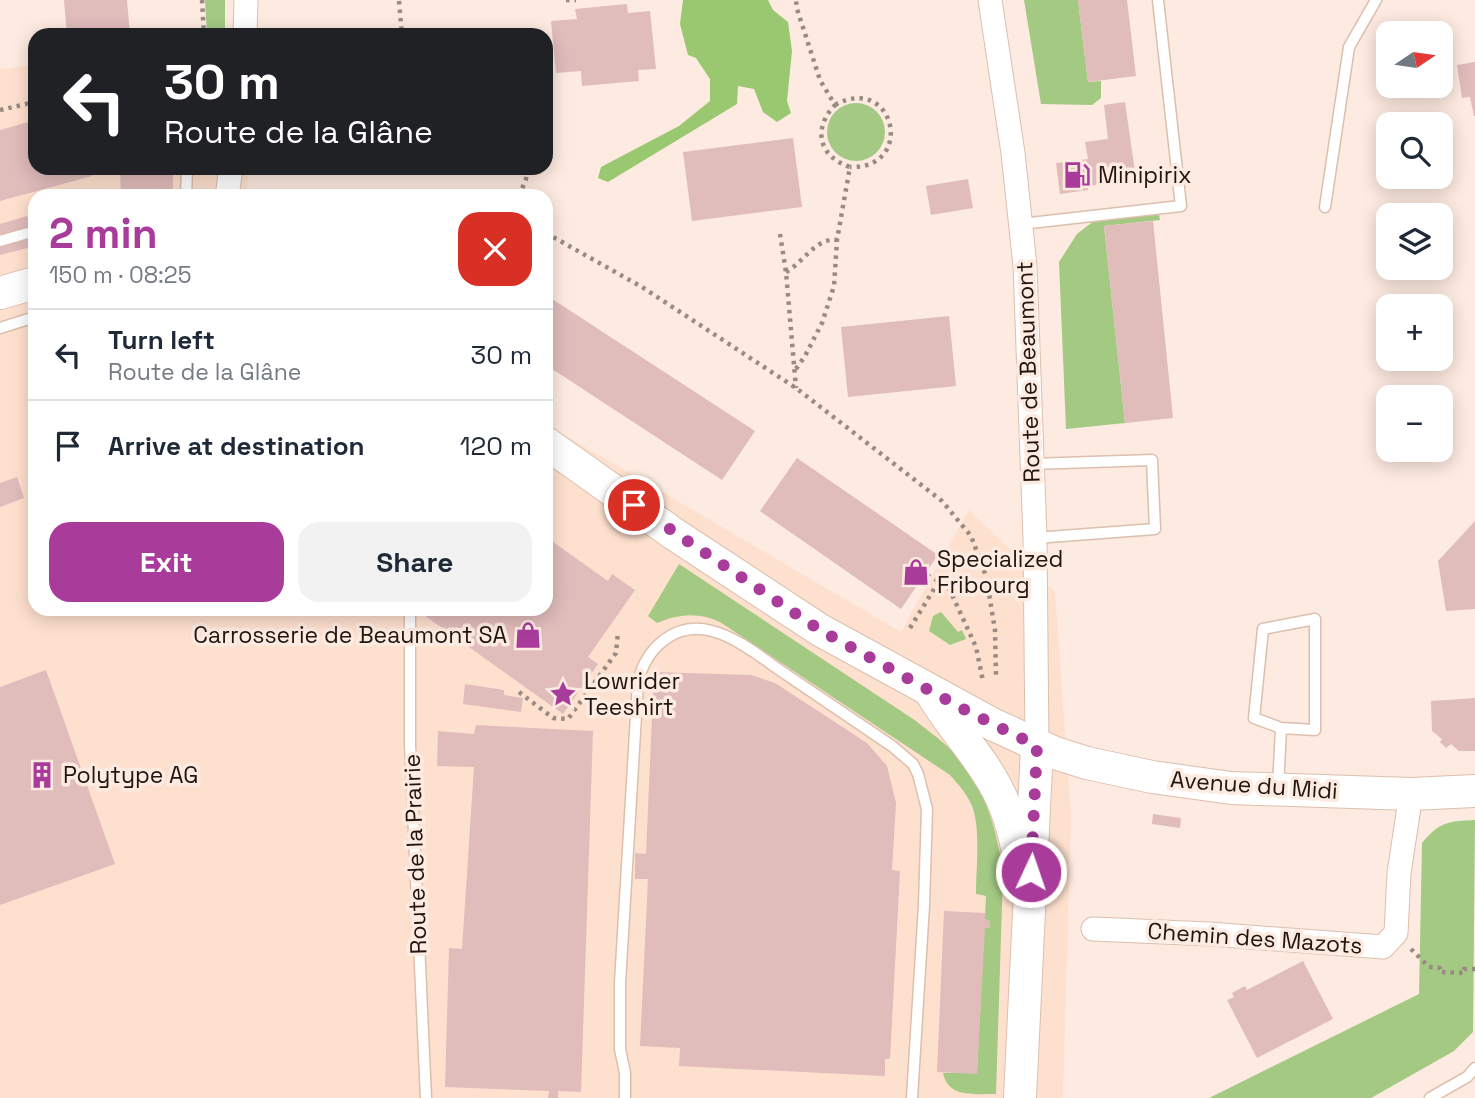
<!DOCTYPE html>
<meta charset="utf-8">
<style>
:root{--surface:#fff;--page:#f2f2f3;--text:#1f2937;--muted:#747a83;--line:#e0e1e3;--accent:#a93b9a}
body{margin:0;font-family:"Space Grotesk",sans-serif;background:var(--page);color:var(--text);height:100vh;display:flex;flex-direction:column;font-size:26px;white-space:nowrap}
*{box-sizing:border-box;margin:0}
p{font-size:23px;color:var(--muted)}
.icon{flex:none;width:38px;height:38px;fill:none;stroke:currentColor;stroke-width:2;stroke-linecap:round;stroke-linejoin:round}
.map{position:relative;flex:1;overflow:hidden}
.details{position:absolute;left:28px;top:189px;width:525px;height:427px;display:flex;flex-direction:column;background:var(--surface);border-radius:21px;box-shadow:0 4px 18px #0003}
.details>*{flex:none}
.hud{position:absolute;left:28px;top:28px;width:525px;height:147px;border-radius:21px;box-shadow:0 4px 18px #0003;background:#202124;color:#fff;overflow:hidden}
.needle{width:46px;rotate:77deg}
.buttons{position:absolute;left:1376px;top:21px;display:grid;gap:14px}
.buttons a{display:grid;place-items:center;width:77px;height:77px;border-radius:14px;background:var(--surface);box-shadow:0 4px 18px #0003;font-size:35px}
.pin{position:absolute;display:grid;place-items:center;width:60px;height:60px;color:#fff;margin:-30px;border:4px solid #fff;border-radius:50%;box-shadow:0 2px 7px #0007}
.me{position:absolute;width:77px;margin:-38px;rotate:3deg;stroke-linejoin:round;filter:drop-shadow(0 0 5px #0008)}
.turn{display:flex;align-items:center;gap:24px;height:147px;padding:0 21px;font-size:32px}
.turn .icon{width:91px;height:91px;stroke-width:2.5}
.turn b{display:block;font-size:49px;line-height:60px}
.round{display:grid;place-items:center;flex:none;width:74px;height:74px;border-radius:21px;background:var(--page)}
.summary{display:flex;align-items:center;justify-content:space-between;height:119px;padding:0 21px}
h1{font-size:42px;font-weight:800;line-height:52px;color:var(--accent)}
.primary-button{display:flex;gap:14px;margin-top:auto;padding:14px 21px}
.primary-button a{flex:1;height:80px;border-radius:21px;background:var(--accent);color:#fff;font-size:28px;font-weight:800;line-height:80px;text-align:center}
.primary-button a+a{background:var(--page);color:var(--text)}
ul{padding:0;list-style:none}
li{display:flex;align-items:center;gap:21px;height:91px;padding:0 21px;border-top:2px solid var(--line)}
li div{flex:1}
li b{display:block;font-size:26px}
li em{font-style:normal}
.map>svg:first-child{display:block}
</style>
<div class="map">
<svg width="1475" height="1098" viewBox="0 0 1475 1098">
<rect width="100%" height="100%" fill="#fdeae0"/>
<polygon fill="#fee0ce" points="35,65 35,168 249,168 246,196 35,196 35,609 546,609 546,424 901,632 969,510 1055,592 1071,814 1063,1098 0,1098 0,69"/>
<g fill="#a3c983">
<polygon points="205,0 225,0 225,35 207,34"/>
<polygon points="1024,0 1078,0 1088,82 1101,81 1101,98 1092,105 1041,104"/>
<circle cx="856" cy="132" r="29"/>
<polygon points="1159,214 1160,220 1104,226 1125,423 1066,429 1059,262 1077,234 1095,220"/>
<path d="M679 564 916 721C927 730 940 739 950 749 983 781 997 828 1003 873L996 1094C974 1094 948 1098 943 1073H977L986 896 976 894C976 869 981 829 972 806 967 794 959 785 950 775L720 622C698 612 679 614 657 623L648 616Z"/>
<polygon points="941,612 958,632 962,630 966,639 950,645 929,631 933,616"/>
<path d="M1475 820 1473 1032 1454 1051 1371 1098H1209L1419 994 1422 843C1439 822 1449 821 1475 820Z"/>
</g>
<polygon fill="#99c870" points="683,0 768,0 773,10 788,22 792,51 787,101 791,113 777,122 763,112 754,89 738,86 737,104 608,182 598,178 601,167 679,126 710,101 710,79 696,58 688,55 680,24"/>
<g fill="#e0bcbb">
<polygon points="64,0 127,0 130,35 67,35"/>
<polygon points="1078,0 1127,0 1136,76 1088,82"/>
<polygon points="627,4 628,13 650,11 656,69 638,70 639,81 582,86 581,71 556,73 551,21 577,19 575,9"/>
<polygon points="1475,62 1475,116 1474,116 1470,97 1462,98 1457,65"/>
<polygon points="1125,102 1136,179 1088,186 1088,190 1060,194 1056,163 1088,159 1085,142 1108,139 1104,105"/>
<polygon points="35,120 35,168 90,168 92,176 0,201 0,130"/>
<polygon points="793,138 802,207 692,221 683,152"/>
<polygon points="120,168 173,168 173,196 121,196"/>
<polygon points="968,179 973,208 931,215 926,186"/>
<polygon points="27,216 35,246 0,255 0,224"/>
<polygon points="1153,221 1173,418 1125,423 1104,226"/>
<polygon points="546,295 755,431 722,480 546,365"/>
<polygon points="949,316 956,386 848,397 841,327"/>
<polygon points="797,458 938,555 901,609 760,511"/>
<polygon points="17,477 24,498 0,507 0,483"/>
<polygon points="1475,521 1475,609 1446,611 1438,561"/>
<polygon points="546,537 608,581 612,574 635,590 588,657 598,664 563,714 421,613 421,609 546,609"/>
<polygon points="46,670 115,864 0,905 0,687"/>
<polygon points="654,672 751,675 775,683 867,743 887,766 896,803 892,870 900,871 890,1059 885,1059 885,1076 679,1066 680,1048 640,1046 648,879 635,879 635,853 646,854"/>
<polygon points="465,684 504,690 504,695 523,698 521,712 463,704"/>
<polygon points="1475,698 1475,751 1459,751 1451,744 1446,748 1440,742 1442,739 1432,731 1431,701"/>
<polygon points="476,725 593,731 581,1092 558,1091 558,1098 548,1098 549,1091 445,1087 449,948 462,949 474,767 437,766 438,731 474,734"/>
<polygon points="1153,814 1181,818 1180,828 1152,824"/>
<polygon points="944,911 985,913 985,919 990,921 990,928 985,928 977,1074 937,1072"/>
<polygon points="1303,961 1333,1019 1257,1058 1227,1000 1234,997 1232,993 1245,986 1247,990"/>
</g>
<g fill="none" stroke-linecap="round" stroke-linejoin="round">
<defs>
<g id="service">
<polyline points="186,196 187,168"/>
<polyline points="1325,207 1349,47 1376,0"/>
<polyline points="1021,224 1181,206 1158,0"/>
<polyline points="0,241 35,231"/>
<polyline points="0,328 35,317"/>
<polyline points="1032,464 1152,460 1155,529 1035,538"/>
<polyline points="410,609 410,744 426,1098"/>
<polyline points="1278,788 1281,728 1315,730 1315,619 1263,629 1254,718 1281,728"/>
<path d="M625 1098V1073L620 1049V983L638 682C646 648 675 621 712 631 736 637 761 657 781 671 818 696 855 721 892 746L913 764 918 774 927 809 924 905 912 1098"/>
<polyline points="1430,1098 1467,1077 1475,1068"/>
</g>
<g id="minor">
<polyline points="990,0 1013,153 1025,266 1035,538 1037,746"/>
<polyline points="245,35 246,0"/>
<polyline points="227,196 231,168"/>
<polyline points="1093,929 1209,934 1383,947 1396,933 1399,873 1411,794"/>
</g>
<g id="secondary">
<polyline points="0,293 35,283"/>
<polyline points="546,443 674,534 820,630 992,724 1055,753 1087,763 1152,777 1231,788 1411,794 1475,791"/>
<path d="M932 694C951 727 980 755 997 789 1010 813 1016 840 1021 867"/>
<polyline points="1020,1098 1037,746"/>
</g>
</defs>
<use href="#service" stroke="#dcbfad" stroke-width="13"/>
<use href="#minor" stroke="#dcbfad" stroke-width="25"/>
<use href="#secondary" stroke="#dcbfad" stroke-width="34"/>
<g stroke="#9a8a82" stroke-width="4.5" stroke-dasharray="3.5 5" stroke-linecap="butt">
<polyline points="202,0 204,35"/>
<polyline points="566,0 576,0"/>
<polyline points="399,1 402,35"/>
<path d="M835 105C894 72 917 169 850 167"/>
<polyline points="0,110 35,102"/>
<polyline points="519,196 526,179 527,168"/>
<polyline points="546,233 642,287 796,388 942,501 971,536 986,576 995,630 996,676"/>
<polyline points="780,234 786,272 796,388"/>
<path d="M786 272C803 263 816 237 837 240"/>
<path d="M796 369 805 356 822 323 834 286 837 240 850 167C819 157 812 129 835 105L820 80 797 9 796 0"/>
<polyline points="927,575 948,586 976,647 983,681"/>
<polyline points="910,628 939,581"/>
<polyline points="519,692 553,718 568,719 616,653 618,632"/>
<polyline points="1411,949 1429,967 1440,968 1440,972 1464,973 1464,969 1475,969"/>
</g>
<use href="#service" stroke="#fff" stroke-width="10"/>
<use href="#minor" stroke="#fff" stroke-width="23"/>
<use href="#secondary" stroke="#fff" stroke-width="32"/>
</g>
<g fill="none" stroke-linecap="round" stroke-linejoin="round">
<polyline stroke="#a93b9a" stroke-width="12" stroke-dasharray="0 21.6" points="634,505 820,630 967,711 1037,746 1031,872"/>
</g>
<defs>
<symbol id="fuel-bare" viewBox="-9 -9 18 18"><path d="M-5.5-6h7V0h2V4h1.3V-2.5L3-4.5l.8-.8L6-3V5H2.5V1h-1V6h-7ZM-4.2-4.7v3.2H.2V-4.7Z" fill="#a93b9a" stroke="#fdeae0" stroke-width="2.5" paint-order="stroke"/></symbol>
<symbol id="shop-bare" viewBox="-9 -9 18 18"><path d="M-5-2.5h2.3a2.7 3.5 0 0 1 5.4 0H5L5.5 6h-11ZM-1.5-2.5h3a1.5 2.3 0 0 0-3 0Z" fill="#a93b9a" stroke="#fdeae0" stroke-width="2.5" paint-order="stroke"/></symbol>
<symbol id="sight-bare" viewBox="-9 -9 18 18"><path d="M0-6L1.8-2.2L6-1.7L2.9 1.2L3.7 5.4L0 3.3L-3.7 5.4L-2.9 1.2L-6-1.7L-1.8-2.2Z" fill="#a93b9a" stroke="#fdeae0" stroke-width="2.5" paint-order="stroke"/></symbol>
<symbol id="building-bare" viewBox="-9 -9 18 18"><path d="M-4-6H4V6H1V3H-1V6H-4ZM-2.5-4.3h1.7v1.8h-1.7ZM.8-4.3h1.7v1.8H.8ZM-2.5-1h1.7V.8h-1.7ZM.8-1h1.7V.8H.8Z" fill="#a93b9a" stroke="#fdeae0" stroke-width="2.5" paint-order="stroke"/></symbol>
</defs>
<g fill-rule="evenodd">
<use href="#fuel-bare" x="1058" y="156" width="38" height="38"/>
<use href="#shop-bare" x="897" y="553" width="38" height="38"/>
<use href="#shop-bare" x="509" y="616" width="38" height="38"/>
<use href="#sight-bare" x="544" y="675" width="38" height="38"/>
<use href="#building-bare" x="23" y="756" width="38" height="38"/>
</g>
<g text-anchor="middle" stroke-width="7" stroke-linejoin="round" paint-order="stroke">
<g font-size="23" fill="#20150f" stroke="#fdeae0" text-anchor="start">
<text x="1098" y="183">Minipirix</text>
<text x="937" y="567">Specialized<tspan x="937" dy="26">Fribourg</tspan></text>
<text x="507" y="643" text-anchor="end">Carrosserie de Beaumont SA</text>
<text x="584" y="689">Lowrider<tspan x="584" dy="26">Teeshirt</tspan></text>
<text x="63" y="783">Polytype AG</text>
</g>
<g font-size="23" fill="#20150f" stroke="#fdeae0">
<text transform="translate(1028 372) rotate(-92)" y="8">Route de Beaumont</text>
<text transform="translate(1254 785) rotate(4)" y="8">Avenue du Midi</text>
<text transform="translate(415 854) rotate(-92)" y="8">Route de la Prairie</text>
<text transform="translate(1255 938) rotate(4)" y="8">Chemin des Mazots</text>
</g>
</g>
</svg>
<div class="buttons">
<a><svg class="needle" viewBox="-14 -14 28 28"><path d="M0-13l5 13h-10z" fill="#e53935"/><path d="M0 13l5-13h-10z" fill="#747a83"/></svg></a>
<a><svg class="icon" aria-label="search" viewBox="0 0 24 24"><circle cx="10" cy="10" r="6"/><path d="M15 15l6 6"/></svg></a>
<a><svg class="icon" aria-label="layers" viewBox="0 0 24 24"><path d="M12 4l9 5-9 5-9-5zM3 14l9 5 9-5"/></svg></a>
<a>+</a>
<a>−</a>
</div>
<div class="pin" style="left:634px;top:505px;background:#d93025"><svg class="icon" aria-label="arrive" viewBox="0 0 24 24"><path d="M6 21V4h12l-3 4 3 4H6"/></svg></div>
<svg class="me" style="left:1031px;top:872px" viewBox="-20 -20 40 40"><circle r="17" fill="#a93b9a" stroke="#fff" stroke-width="3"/><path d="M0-11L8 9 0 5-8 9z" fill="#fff"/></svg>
<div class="hud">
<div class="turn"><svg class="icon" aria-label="left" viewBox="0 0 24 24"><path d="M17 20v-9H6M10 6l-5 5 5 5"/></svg><div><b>30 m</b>Route de la Glâne</div></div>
</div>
<section class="details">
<div class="summary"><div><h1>2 min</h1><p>150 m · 08:25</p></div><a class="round" style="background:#d93025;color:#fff"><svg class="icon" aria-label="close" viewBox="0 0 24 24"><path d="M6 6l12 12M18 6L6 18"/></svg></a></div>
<ul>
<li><svg class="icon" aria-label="left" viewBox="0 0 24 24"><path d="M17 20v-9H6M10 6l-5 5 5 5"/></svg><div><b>Turn left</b><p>Route de la Glâne</p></div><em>30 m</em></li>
<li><svg class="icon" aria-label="arrive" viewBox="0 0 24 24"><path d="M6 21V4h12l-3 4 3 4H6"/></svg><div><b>Arrive at destination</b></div><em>120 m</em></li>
</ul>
<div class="primary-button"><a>Exit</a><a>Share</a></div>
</section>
</div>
